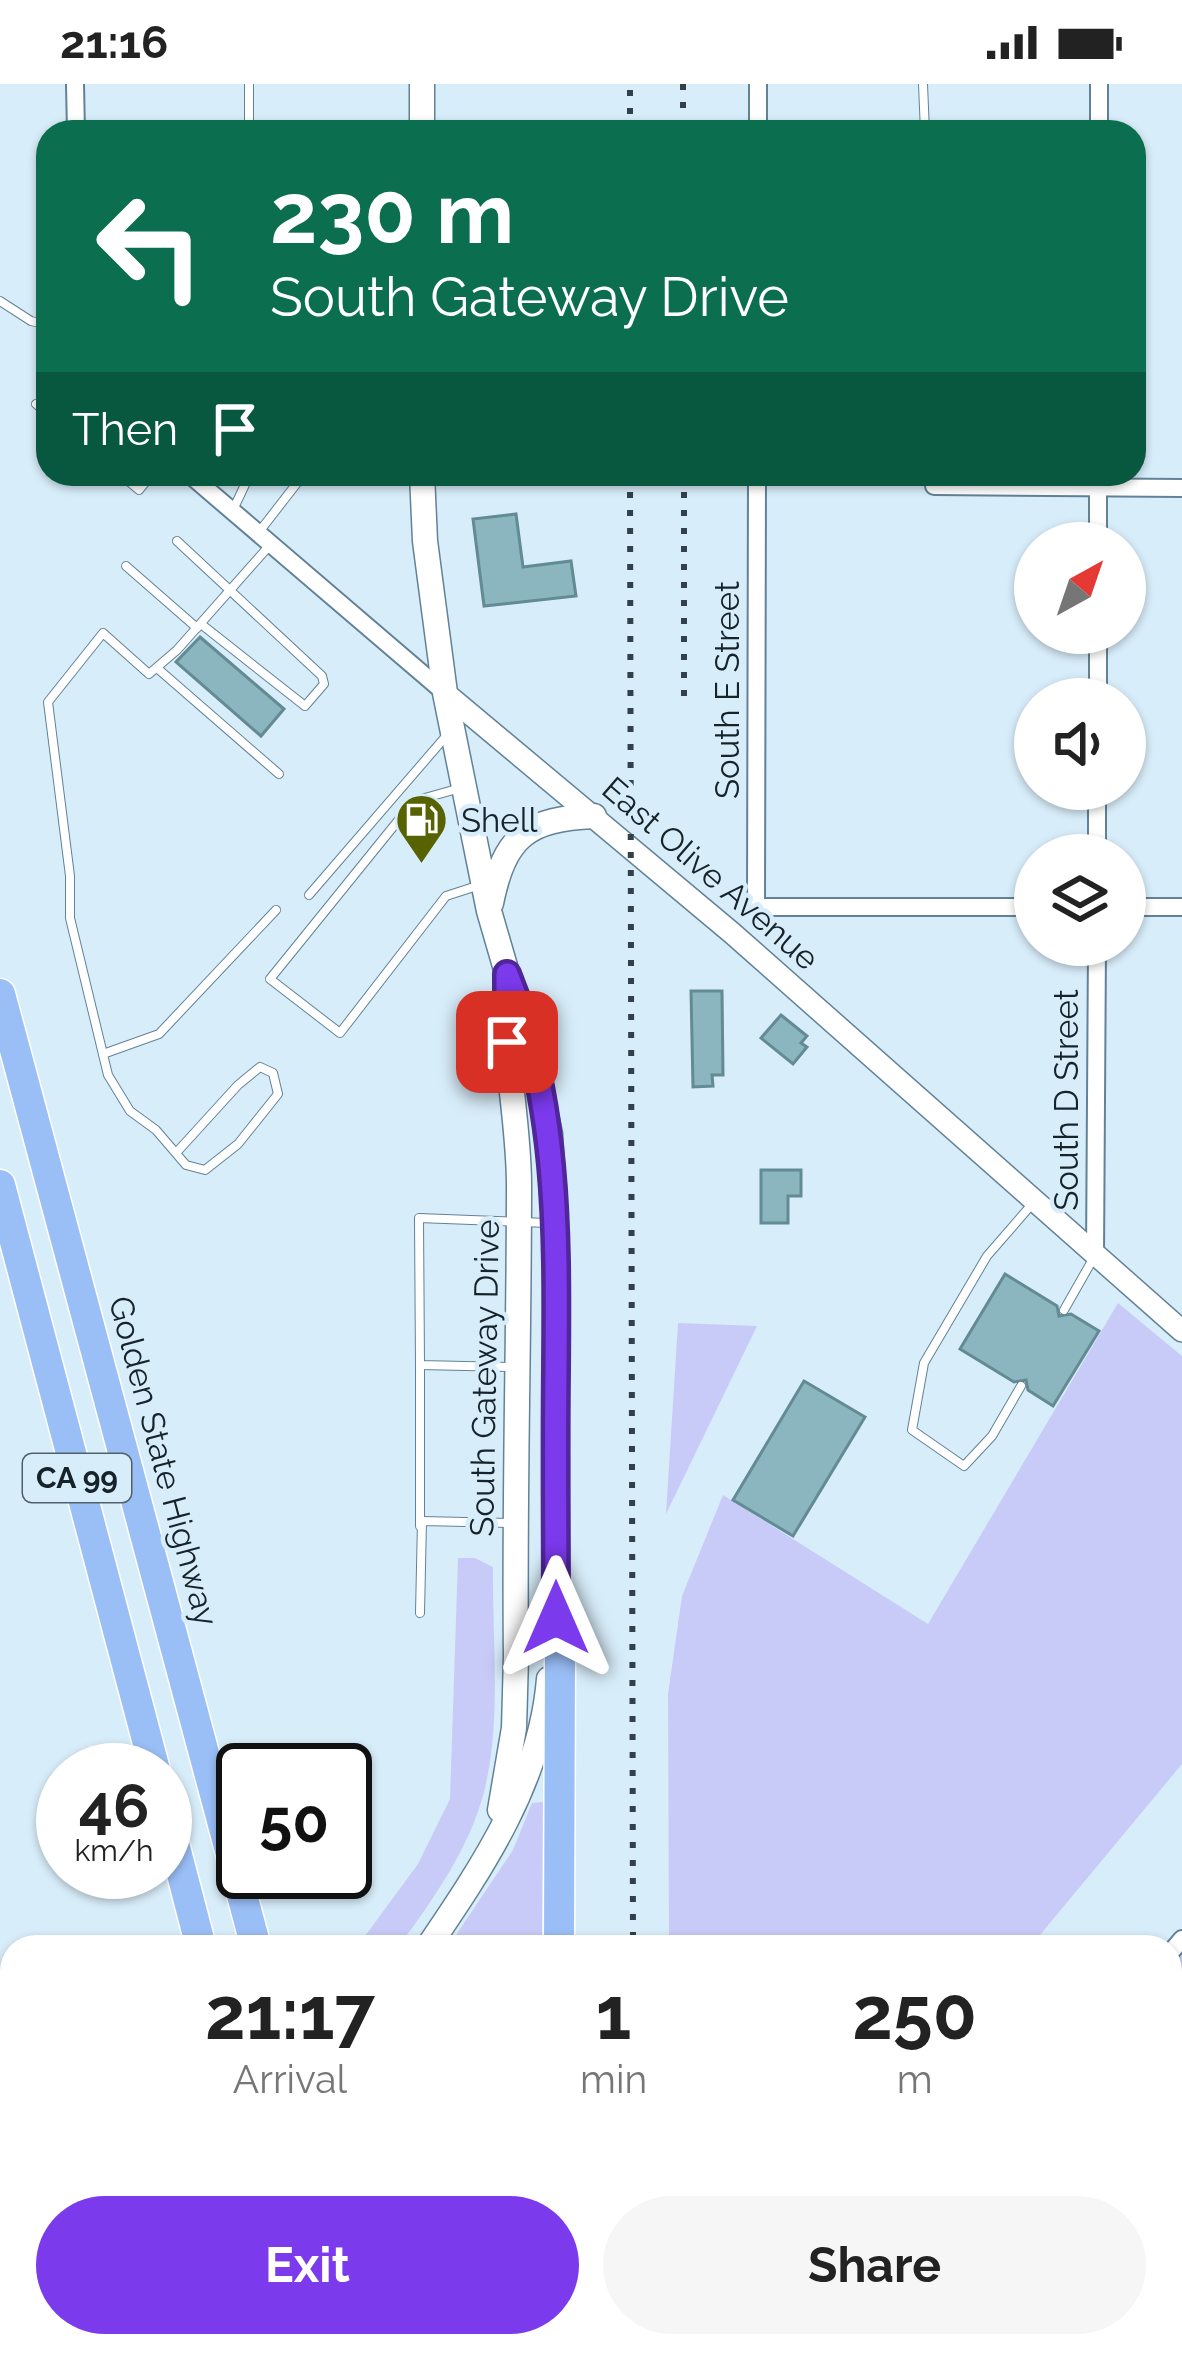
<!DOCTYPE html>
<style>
:root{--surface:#fff;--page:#f6f6f6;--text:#222;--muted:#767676;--accent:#7c3aed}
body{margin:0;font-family:Raleway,sans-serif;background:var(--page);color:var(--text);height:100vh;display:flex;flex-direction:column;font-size:45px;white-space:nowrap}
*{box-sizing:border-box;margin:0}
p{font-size:39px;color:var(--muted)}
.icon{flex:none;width:66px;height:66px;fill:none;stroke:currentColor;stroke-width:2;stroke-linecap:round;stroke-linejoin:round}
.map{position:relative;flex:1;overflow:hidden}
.sheet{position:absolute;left:0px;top:1851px;width:1182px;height:423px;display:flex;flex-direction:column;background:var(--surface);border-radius:36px 36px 0 0;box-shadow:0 3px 9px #0004}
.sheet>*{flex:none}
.banner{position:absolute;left:36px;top:36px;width:1110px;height:366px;border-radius:36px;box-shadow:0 3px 9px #0004;background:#0b6e4f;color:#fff;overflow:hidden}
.needle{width:78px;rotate:40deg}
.buttons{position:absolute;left:1014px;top:438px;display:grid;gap:24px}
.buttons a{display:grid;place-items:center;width:132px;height:132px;border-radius:50%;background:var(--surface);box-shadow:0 3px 9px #0004;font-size:60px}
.speed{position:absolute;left:36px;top:1659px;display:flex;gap:24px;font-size:60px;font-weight:700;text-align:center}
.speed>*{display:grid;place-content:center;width:156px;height:156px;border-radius:50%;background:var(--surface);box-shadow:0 3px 9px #0004;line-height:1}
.speed small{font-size:30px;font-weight:400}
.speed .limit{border:6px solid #111;border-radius:18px;background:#fff;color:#111}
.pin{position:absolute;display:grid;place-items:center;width:102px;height:102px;color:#fff;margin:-51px;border-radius:24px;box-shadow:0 6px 18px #0006}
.me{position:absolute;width:132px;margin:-66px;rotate:0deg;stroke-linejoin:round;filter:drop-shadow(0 0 9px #0008)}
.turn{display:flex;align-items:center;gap:42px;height:252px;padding:0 36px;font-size:54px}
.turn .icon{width:156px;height:156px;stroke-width:2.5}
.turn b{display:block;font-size:84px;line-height:102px}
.then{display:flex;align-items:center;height:114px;padding:0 36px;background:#0003;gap:24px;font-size:45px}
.eta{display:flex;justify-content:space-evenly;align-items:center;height:204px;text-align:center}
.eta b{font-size:72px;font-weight:700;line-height:84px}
.button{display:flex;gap:24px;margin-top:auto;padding:24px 36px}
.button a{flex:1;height:138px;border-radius:72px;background:var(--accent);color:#fff;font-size:48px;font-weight:700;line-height:138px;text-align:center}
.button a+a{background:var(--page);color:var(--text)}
.status{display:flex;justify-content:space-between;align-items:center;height:84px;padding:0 60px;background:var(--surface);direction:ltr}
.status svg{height:33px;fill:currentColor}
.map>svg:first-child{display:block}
</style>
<div class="status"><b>21:16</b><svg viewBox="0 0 49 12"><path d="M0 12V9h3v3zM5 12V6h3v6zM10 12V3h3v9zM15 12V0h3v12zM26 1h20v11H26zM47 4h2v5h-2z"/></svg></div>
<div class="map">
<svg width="1182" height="2272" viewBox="0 0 1182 2272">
<rect width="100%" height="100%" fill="#d8edfa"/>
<g fill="#c8cbf7">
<polygon points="1118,1219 1182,1272 1182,1680 1030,1863 669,1863 668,1610 682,1512 723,1411 928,1540"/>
<polygon points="678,1239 757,1242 666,1430"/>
<path d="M458 1474H475L493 1483C492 1555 502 1637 484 1708 469 1765 433 1816 398 1863H357L418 1780 450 1715Z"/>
<polygon points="543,1718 542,1863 448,1863 513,1766 532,1719"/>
<polygon points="1182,1867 1182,1939 1170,1954 1170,1882"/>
<polygon points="391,2262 540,2262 540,2272 393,2272"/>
</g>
<g fill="#8bb6bf" stroke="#628b94" stroke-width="3">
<polygon points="516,430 523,483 571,477 576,512 484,522 473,435"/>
<polygon points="200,553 284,625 261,652 176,578"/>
<polygon points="691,907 722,907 723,991 712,991 713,1002 693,1003"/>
<polygon points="781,931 807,952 801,959 807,963 793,980 761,954"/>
<polygon points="761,1086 801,1086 801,1112 788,1112 788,1139 761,1139"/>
<polygon points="1005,1190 1057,1222 1059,1232 1071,1230 1099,1247 1053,1322 1028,1306 1026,1296 1014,1298 960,1265"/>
<polygon points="804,1297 865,1333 793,1452 733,1416"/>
</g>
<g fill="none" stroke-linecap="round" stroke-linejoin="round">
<defs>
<g id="service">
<polyline points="249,0 249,48"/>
<polyline points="923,0 925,48"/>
<polyline points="0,217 31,237 48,241"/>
<polyline points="36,320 48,330"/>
<polyline points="120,390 139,406 152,390"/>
<polyline points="233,426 250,390"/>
<polyline points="259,448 304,390"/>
<polyline points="177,457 322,592 324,600 305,622 201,540"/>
<polyline points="126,482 197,544"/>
<polyline points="157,584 279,690"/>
<polyline points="457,705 414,717 270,895 340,949 446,812 477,802"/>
<polyline points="309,811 447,651"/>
<polyline points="103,970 159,950 276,826"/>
<polyline points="176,1069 238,1001 260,983 273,989 278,1010 238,1060 205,1086 186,1081 156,1046 130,1027 108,991 70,834 70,792 48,618 103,549 149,590 177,566 270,461"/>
<polyline points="1064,1226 1093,1175"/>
<polyline points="420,1281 420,1442"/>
<polyline points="512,1283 420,1281 419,1134 548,1139"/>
<polyline points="1021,1302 992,1352 964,1382 912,1346 924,1279 987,1172 1033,1119"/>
<polyline points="420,1529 422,1437 513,1439"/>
</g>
<g id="minor">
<polyline points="75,0 76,48"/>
<polyline points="758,48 758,0"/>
<polyline points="1099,48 1099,0"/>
<polyline points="189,390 445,609"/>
<polyline points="934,402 1182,404"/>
<polyline points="1098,459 1098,390"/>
<polyline points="1098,615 1098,549"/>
<polyline points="1097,771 1097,705"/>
<polyline points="756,823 757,390"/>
<polyline points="756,823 1035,823"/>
<polyline points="1125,823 1182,823"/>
<polyline points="1095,1172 1097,861"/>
<polyline points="1170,1869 1182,1855"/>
<polyline points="1170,1969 1182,1954"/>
<polyline points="1170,2135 1182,2145"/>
<polyline points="971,2262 983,2272"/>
<polyline points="835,2272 843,2262"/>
</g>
<polyline id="tertiary" points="445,609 732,849 1182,1247"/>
<g id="secondary">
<polyline points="422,48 422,0"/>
<polyline points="422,390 425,457 445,609 489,827 507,889 525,934 550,1050 557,1174 554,1549"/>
<path d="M491 819C505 751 528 735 594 732"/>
<path d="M500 1726 514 1644 516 1573C514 1416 519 1259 519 1101 519 1034 502 966 506 899"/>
<path d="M428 1863C483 1782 541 1696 549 1595"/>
<polyline points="153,2272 158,2262"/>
</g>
<g id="motorway">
<polyline points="0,910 256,1863"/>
<polyline points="0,1101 155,1686"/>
<polyline points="556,1534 560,1571 559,1863"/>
<polyline points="165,1725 201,1863"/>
<polyline points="311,2262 314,2272"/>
<polyline points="362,2262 365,2272"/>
<polyline points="559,2272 559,2262"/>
</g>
</defs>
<use href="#service" stroke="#628296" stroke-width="10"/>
<use href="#minor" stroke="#628296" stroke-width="20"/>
<use href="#tertiary" stroke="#628296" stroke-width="24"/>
<use href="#secondary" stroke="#628296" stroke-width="27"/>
<use href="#motorway" stroke="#fff" stroke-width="33"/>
<use href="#service" stroke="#fff" stroke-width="8"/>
<use href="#minor" stroke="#fff" stroke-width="16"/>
<use href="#tertiary" stroke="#fff" stroke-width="21"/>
<use href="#secondary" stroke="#fff" stroke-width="24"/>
<use href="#motorway" stroke="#9abef6" stroke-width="30"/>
<g stroke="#324049" stroke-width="6" stroke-dasharray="6 12" stroke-linecap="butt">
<polyline points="683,0 683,48"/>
<polyline points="630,48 630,0"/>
<polyline points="630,390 633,1863"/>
<polyline points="684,390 684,613"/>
<polyline points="633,2272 633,2262"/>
</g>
</g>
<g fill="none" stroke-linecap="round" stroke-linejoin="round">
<defs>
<path id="route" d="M507 958V890C559 1017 557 1151 556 1286 555 1369 556 1451 556 1534"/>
</defs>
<use href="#route" stroke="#51269a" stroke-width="30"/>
<use href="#route" stroke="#7c3aed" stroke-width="21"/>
</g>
<defs>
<symbol id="fuel-pin" viewBox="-11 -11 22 30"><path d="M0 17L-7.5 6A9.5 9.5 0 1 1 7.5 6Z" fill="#576201" stroke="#d8edfa"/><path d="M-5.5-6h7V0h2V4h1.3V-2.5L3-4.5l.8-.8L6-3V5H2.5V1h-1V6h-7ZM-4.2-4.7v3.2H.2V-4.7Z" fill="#fff"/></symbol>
</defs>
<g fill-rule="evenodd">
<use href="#fuel-pin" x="392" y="706" width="59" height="81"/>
</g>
<g text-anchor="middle" stroke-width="9" stroke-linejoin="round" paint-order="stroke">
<rect fill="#d8edfa" stroke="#506069" stroke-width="3" x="23" y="1370" width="108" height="48" rx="9"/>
<g font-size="30" font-weight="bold" fill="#16232b">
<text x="77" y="1404">CA 99</text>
</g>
<g font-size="33" fill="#16232b" stroke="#d8edfa">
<text transform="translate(727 606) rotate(-90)" y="12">South E Street</text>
<text transform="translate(711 789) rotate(41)" y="12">East Olive Avenue</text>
<text transform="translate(1066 1016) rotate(-90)" y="12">South D Street</text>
<text transform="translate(484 1294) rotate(-89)" y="12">South Gateway Drive</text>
<text transform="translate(164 1377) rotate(75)" y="12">Golden State Highway</text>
</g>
<g font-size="33" fill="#16232b" stroke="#d8edfa" text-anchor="start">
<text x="461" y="748">Shell</text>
</g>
</g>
</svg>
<div class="buttons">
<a><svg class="needle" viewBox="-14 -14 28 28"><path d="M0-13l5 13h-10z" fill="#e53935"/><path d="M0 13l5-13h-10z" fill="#767676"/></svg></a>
<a><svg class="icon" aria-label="sound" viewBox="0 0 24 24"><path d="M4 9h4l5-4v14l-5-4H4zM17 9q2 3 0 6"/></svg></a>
<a><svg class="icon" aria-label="layers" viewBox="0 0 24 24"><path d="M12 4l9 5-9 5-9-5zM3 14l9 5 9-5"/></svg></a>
</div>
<div class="speed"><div>46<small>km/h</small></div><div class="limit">50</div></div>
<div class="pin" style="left:507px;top:958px;background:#d93025"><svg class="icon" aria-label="arrive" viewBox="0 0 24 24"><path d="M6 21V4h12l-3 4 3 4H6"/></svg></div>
<svg class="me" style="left:556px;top:1534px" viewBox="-20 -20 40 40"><path d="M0-17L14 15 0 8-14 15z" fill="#7c3aed" stroke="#fff" stroke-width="4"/></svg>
<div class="banner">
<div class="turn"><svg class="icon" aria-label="left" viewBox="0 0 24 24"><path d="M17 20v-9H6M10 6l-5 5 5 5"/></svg><div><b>230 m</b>South Gateway Drive</div></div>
<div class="then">Then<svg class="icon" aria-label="arrive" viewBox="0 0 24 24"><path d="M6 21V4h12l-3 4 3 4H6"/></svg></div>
</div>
<section class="sheet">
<div class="eta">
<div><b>21:17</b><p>Arrival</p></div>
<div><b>1</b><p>min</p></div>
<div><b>250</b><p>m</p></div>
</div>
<div class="button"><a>Exit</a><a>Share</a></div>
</section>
</div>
